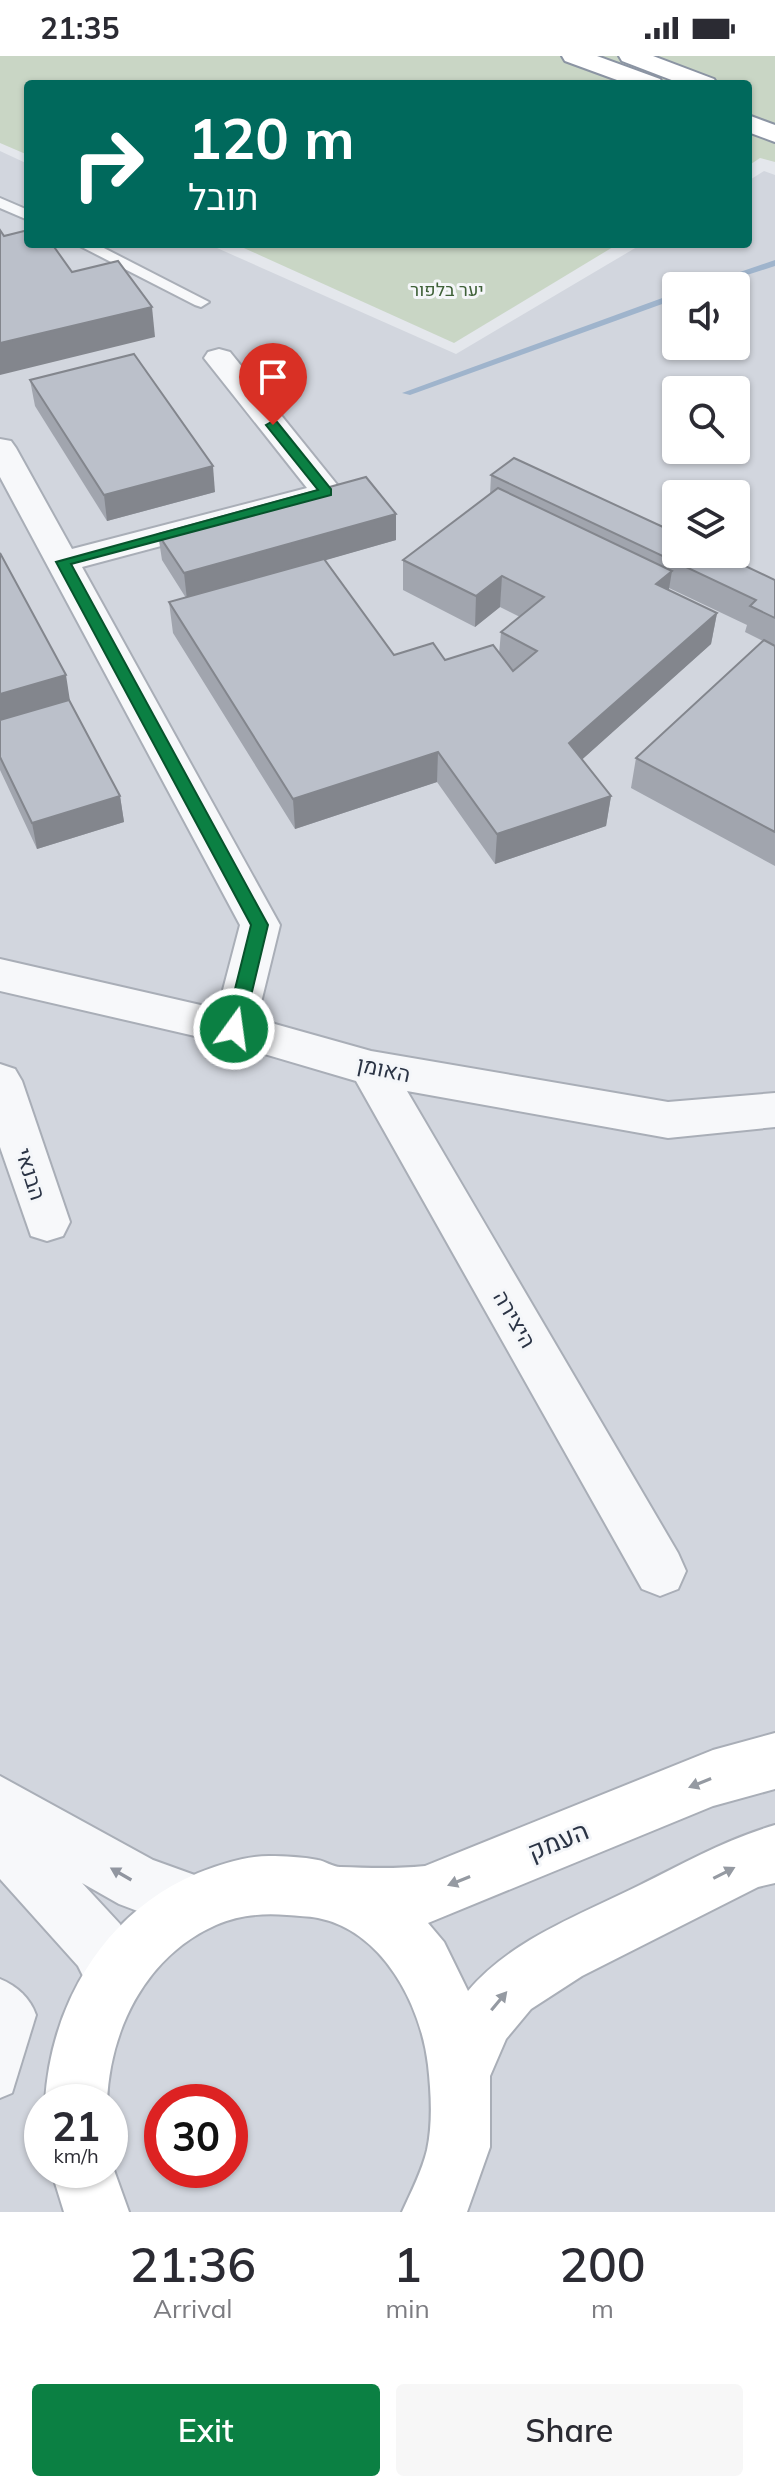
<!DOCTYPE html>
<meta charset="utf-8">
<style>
:root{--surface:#fff;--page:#f7f7f7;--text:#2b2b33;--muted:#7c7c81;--accent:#0b8043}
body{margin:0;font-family:Mulish,Heebo,sans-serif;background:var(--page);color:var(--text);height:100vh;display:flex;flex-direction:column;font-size:30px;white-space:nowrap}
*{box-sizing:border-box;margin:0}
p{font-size:26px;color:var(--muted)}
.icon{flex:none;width:44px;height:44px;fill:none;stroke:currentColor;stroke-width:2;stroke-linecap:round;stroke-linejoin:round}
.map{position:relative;height:2156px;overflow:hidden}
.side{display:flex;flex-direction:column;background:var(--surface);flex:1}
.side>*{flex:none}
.banner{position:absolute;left:24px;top:24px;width:728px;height:168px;border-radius:8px;box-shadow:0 2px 6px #0004;background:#00695c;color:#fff;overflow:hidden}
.tools{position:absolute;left:662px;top:216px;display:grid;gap:16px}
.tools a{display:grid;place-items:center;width:88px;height:88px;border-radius:8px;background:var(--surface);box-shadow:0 2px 6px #0004;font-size:40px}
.speed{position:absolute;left:24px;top:2028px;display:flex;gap:16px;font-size:40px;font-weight:700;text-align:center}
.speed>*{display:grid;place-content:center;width:104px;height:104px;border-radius:50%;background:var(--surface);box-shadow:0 2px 6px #0004;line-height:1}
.speed small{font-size:20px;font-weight:400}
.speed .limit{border:12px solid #d22;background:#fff;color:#111}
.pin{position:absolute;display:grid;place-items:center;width:68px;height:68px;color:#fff;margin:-82px -34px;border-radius:50% 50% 50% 0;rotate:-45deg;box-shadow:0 0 8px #0007}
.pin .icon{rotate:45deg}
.me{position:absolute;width:88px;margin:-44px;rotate:14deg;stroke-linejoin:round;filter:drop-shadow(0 0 6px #0008)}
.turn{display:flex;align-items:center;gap:28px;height:168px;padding:0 32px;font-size:36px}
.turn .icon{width:104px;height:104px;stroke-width:2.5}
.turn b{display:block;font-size:56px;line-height:68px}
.eta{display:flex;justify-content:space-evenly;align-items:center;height:136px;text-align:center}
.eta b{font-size:48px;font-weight:600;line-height:56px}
.primary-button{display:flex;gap:16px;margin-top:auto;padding:16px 32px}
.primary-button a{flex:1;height:92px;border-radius:8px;background:var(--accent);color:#fff;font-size:32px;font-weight:600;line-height:92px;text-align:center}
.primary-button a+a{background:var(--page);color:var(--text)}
.status{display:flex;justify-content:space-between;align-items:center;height:56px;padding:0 40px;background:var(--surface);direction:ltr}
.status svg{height:22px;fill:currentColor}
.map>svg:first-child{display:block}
</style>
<div class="status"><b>21:35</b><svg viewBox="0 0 49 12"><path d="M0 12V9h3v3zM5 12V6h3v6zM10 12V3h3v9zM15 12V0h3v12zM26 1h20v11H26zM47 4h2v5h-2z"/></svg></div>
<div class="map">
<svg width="775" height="2156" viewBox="0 0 775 2156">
<rect width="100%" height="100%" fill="#e4e7ec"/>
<path fill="#d2d6de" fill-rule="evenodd" d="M0 95 28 108V188H208L456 298 642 188H748V125L764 115 775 119V2156H0ZM676 230H736V290H676ZM676 334H736V394H676ZM676 438H736V498H676ZM42 2046H110V2114H42ZM162 2046H230V2114H162Z"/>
<g fill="#c9d6c5">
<polygon points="0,0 775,0 775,106 760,102 748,110 748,28 28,28 28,99 0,87"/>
<polygon points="235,188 618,188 454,287"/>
</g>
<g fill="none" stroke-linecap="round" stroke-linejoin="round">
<g fill="#9fb4cc" fill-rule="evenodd">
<polygon points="775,204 775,210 713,230 699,230"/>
<polygon points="676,237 676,243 410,339 402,337"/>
</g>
<defs>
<g id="service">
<polygon points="0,142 28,154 28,164 0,152"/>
<polygon points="76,188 96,188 209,246 201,251 195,249"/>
<path d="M0 1923C17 1930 30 1942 36 1959L12 2037 0 2042Z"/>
</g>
<g id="minor">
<polygon points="219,293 230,296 343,436 338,443 82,511 280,869 257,963 371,995 668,1046 775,1037 775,1071 668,1082 407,1035 678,1497 686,1515 678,1533 660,1540 642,1533 356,1025 234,989 0,935 0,903 218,953 240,869 0,421 0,383 11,385 16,392 72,493 307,432 204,302 208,296"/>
<polygon points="0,1008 15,1013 22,1025 70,1166 63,1180 47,1185 31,1180 0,1091"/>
<polygon points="0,1720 153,1804 214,1826 222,1847 214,1868 193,1876 119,1848 82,1827 120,1868 144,1919 135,1940 114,1949 93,1940 78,1910 0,1823"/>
</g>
<g id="secondary">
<path d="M775 1677V1733L713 1750 428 1867 444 1886 468 1935C512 1883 580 1859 640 1829 684 1807 727 1783 775 1769V1827L758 1831 582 1920 531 1953 506 1983 490 2020V2091L467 2156H402C411 2136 422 2115 427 2094 433 2066 431 2036 428 2009 421 1949 383 1875 318 1862 308 1860 297 1860 287 1859 263 1857 238 1859 216 1869 146 1900 110 1973 107 2046H45C51 1947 105 1856 198 1817 221 1808 245 1800 269 1800 284 1800 303 1801 318 1804 325 1805 333 1811 340 1811 369 1812 396 1813 425 1810L713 1694Z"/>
<polygon points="110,2103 129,2156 64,2156 51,2114 110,2114"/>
</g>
<g id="trunk">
<polygon points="562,0 597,0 660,23 663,28 628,28 565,5"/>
<polygon points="619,0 653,0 714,23 717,28 682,28 622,5"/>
<polygon points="748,59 775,69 775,86 748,76"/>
</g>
</defs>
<use href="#service" stroke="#a9aeb7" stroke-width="4"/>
<use href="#minor" stroke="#a9aeb7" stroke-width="4"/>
<use href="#secondary" stroke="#a9aeb7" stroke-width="4"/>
<use href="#trunk" stroke="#8b94a3" stroke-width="4"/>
<use href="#service" fill="#f7f8fa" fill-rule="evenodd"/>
<use href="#minor" fill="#f7f8fa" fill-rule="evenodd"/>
<use href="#secondary" fill="#fff" fill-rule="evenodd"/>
<use href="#trunk" fill="#fff" fill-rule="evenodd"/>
</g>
<g fill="#a1a5ae">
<polygon points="30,324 215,436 107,465 35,350"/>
<polygon points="491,419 775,524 775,810 631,732 636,702 763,585 745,576 747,569 669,532 669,534 717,557 711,588 582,703 611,740 606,770 495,808 437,726 295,773 173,577 169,546 186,542 162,504 158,478 396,484 325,504 394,599 445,604 499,598 501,576 520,561 500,551 475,571 403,534 403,504 490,439"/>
<polygon points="0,497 70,645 120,740 124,766 37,793 0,714"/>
</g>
<g fill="#83868d">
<polygon points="152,251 155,281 0,319 0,287"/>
<polygon points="213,410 215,436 107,465 104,439"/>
<polygon points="396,458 396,484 187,544 184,517"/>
<polygon points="672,515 667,545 656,528"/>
<polygon points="502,520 500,551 475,571 476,540"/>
<polygon points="717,557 711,588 566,718 569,687"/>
<polygon points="66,619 70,645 0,665 0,638"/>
<polygon points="438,696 437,726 295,773 293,743"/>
<polygon points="120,740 124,766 37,793 32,767"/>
<polygon points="611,740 606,770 495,808 497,778"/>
</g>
<g fill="#bbc0ca" stroke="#83868d" stroke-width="2">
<polygon points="0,174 4,180 28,174 28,188 52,188 72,216 118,205 152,251 0,287"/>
<polygon points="134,298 213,410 104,439 30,324"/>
<polygon points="514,402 676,477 676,498 720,498 775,524 775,562 750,550 756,544 491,419"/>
<polygon points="366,421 396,458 184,517 158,478"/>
<polygon points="498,432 672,515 656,528 717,557 569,687 611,740 497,778 438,696 293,743 169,546 324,503 394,599 433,587 445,604 493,589 513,615 537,595 501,576 544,541 502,520 476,540 403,504"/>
<polygon points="0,497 66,619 0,638"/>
<polygon points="764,584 775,590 775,776 636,702"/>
<polygon points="69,644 120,740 32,767 0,701 0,664"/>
</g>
<defs><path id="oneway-solid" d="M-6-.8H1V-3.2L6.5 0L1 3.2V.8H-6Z" transform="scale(2)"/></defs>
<g fill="#959aa2">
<use href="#oneway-solid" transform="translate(700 1727) rotate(158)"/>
<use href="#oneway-solid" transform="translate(724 1817) rotate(-27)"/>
<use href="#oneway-solid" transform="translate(459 1825) rotate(158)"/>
<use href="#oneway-solid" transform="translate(499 1945) rotate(-50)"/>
</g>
<use fill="#9196a0" href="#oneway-solid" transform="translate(121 1818) rotate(-150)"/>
<polygon fill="#0b8043" stroke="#07532c" stroke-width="2" points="273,365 277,366 331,433 331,439 71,508 268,869 243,973 234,979 225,973 251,869 56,506 318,434 266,369"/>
<g text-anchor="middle" stroke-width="6" stroke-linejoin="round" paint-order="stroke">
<g font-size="18" fill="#3f6138" stroke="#f4f6f9">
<text x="447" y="240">יער בלפור</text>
</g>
<g font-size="22" fill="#2b3445" stroke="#f4f6f9">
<text transform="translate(384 1013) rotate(12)" y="8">האומן</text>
<text transform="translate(31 1118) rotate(72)" y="8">הבנאי</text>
<text transform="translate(515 1263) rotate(60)" y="8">היצירה</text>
</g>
<g font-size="26" fill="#2b3445" stroke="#f4f6f9">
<text transform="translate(558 1785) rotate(-22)" y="9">העמק</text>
</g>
</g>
</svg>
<div class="tools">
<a><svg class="icon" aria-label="sound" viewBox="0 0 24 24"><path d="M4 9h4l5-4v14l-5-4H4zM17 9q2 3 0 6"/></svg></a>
<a><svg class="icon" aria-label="search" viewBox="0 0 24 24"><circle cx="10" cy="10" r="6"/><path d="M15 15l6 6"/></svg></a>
<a><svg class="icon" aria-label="layers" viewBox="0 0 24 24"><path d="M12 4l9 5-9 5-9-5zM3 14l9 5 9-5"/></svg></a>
</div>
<div class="speed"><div>21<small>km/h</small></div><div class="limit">30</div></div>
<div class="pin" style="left:273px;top:369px;background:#d93025"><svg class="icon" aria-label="arrive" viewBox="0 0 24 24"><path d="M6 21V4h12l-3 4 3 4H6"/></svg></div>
<svg class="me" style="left:234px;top:973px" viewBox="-20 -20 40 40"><circle r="17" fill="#0b8043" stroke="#fff" stroke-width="3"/><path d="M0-11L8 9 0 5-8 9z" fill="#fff"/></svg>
<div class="banner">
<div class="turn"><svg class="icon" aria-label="right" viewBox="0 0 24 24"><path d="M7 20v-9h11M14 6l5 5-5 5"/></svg><div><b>120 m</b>תובל</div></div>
</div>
</div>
<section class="side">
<div class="eta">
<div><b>21:36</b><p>Arrival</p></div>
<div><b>1</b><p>min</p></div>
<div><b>200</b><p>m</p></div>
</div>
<div class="primary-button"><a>Exit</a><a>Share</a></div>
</section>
